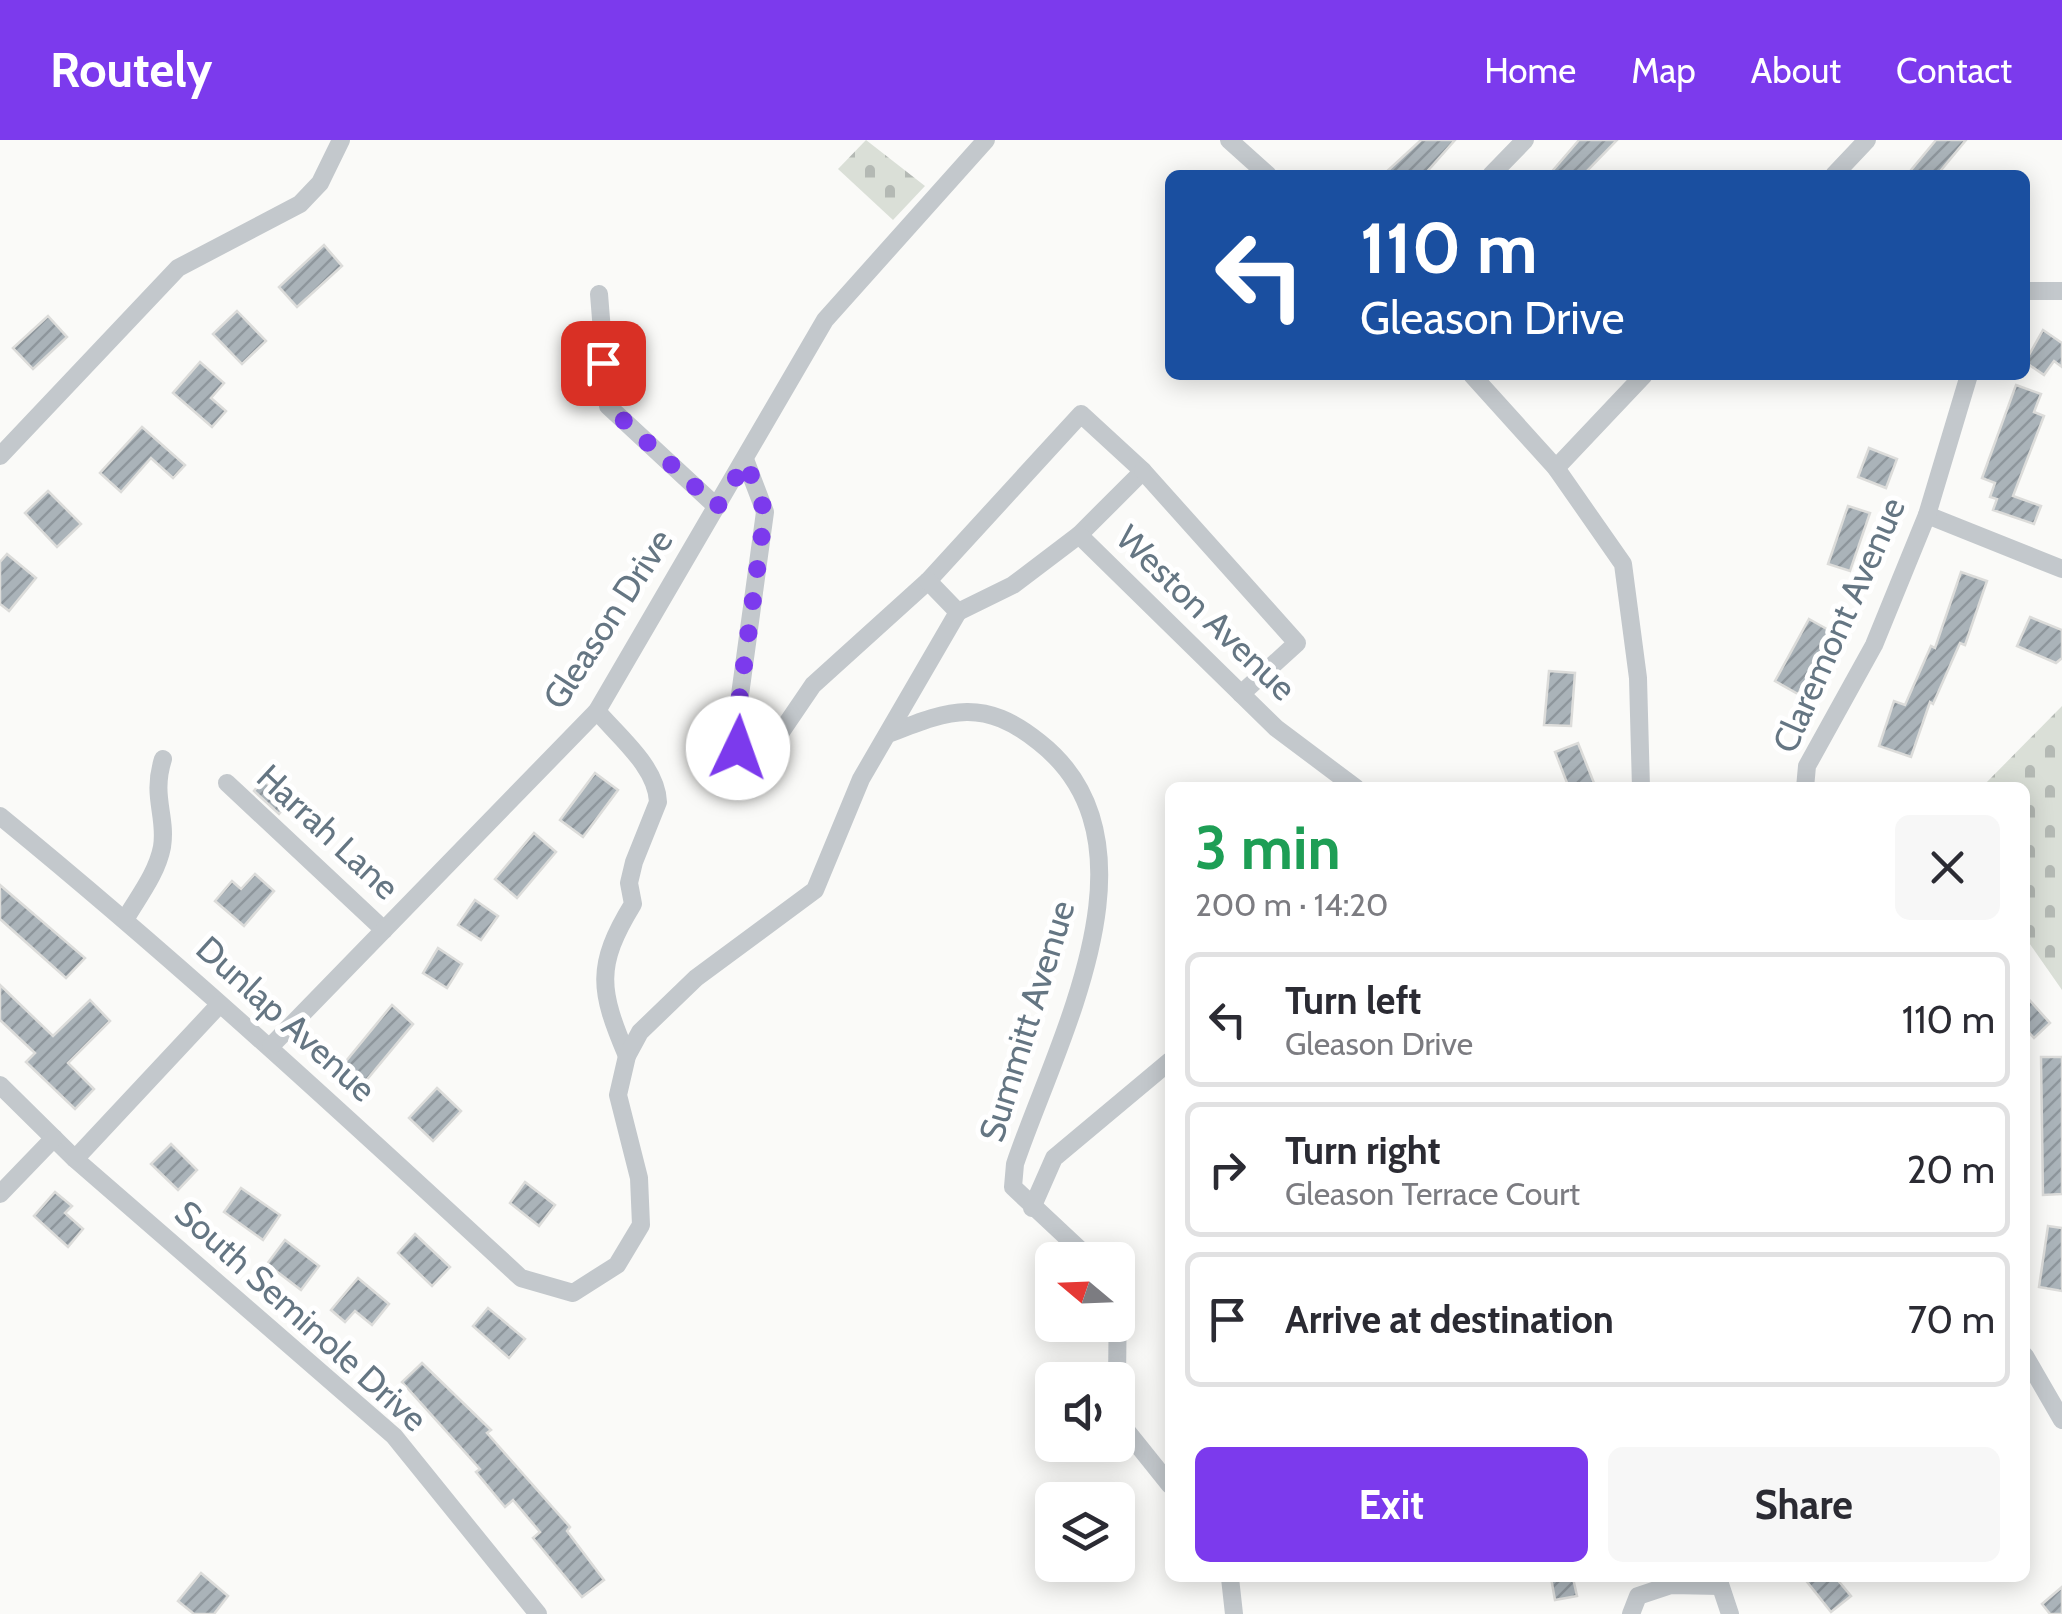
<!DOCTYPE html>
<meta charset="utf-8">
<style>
:root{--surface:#fff;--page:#f7f7f7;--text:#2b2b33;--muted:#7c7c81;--line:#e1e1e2;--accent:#7c3aed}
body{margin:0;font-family:Cabin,sans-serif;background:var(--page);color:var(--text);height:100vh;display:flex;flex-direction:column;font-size:38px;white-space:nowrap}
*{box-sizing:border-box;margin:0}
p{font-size:32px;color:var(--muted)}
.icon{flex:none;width:55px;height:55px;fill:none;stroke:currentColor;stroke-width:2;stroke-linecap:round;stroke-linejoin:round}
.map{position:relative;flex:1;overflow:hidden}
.side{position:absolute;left:1165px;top:642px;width:865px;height:800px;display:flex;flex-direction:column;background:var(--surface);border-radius:15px;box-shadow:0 5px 25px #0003}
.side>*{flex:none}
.hud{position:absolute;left:1165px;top:30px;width:865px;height:210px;border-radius:15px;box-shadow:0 5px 25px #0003;background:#1a4fa0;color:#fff;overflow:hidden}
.needle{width:65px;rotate:289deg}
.fabs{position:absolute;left:1035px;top:1102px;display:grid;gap:20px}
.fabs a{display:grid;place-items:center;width:100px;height:100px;border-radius:15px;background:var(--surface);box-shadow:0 5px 25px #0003;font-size:50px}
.pin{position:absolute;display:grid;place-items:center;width:85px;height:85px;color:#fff;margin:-42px;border-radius:20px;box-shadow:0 5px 15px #0006}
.me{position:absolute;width:110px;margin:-55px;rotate:3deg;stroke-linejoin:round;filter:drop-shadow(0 0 8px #0008)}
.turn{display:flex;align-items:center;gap:35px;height:210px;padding:0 30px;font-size:45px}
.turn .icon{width:130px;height:130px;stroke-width:2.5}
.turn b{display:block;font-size:70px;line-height:85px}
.round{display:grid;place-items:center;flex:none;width:105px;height:105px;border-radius:15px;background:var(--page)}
.summary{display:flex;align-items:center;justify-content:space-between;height:170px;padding:0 30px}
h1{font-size:60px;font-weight:800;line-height:75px;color:#1e9e55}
.primary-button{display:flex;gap:20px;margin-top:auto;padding:20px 30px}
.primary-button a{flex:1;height:115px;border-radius:15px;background:var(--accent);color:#fff;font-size:40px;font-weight:800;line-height:115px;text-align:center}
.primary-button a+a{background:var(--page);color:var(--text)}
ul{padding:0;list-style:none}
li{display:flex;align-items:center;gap:30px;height:135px;margin:0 20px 15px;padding:0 10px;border:5px solid var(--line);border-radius:15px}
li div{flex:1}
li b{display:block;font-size:38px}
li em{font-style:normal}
header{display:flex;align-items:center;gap:60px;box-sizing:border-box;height:140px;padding:0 50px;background:var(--accent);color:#fff}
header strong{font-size:48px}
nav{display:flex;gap:55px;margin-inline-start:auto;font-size:35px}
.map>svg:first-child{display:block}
</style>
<header>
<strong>Routely</strong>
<nav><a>Home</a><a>Map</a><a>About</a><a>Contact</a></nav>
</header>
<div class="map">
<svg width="2062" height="1474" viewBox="0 0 2062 1474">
<defs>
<pattern id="cemetery-stones" width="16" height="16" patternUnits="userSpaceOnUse" patternTransform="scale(2.5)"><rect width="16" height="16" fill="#dadfd7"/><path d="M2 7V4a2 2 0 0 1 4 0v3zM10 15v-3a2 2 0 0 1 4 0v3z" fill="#b4b9b4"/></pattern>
<pattern id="building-hatch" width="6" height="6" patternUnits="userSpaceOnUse" patternTransform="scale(2.5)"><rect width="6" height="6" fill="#aab3b9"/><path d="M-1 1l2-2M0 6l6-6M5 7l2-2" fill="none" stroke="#8e969c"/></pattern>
</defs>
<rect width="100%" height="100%" fill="#fafaf8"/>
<g fill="url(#cemetery-stones)">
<polygon points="866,0 925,46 893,80 838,29"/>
<polygon points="2062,566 2062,850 2025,797 2025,648 1982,647"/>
</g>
<g fill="url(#building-hatch)" stroke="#dcdcda" stroke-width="2.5">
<polygon points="1421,0 1455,0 1424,35 1383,35"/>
<polygon points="1579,0 1617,0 1583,35 1549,35"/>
<polygon points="1936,0 1966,0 1937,35 1907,35"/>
<polygon points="324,105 342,126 297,167 279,147"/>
<polygon points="237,171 266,201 242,224 213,194"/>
<polygon points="48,176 67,197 33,229 13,208"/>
<polygon points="2043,190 2062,203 2062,227 2054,221 2044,235 2025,222"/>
<polygon points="200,222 224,243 211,258 226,271 212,287 173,253"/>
<polygon points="2016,245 2041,254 2034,272 2044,276 2013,356 2041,366 2034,384 1993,370 1997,359 1990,357 1995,343 1982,338"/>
<polygon points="142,287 185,325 173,338 151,318 121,352 100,333"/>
<polygon points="1869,308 1897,319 1886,348 1858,337"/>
<polygon points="48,351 81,384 57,407 25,373"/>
<polygon points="1848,366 1870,373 1850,431 1828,424"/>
<polygon points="7,414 36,438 9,471 0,464 0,422"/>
<polygon points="1961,432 1987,441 1965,505 1960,503 1933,564 1930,562 1911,617 1879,606 1894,561 1905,565 1931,506 1935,508"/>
<polygon points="2030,477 2062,490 2062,518 2056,523 2017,506"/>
<polygon points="1809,479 1832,492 1798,554 1775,541"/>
<polygon points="1549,531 1575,533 1571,586 1544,585"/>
<polygon points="1578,603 1596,648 1569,648 1555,612"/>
<polygon points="595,633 618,650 583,697 560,680"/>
<polygon points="263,640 289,662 279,674 254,651"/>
<polygon points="534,693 556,712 517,758 495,739"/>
<polygon points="255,734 274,751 244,786 215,761 232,741 241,749"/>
<polygon points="0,745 85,818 66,838 0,779"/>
<polygon points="475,760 498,776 481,800 458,785"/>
<polygon points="438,808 462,824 447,848 423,833"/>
<polygon points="0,845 53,896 90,860 110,881 68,923 94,949 75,969 26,922 35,913 0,880"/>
<polygon points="2025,855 2050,883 2034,898 2025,888"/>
<polygon points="392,865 413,884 364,943 342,926"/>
<polygon points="2041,917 2062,917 2062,1054 2043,1055"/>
<polygon points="437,948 461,971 433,1001 409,978"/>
<polygon points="171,1004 197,1030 178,1050 151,1024"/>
<polygon points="525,1042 555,1065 539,1086 510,1063"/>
<polygon points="241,1048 280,1075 263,1100 224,1072"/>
<polygon points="55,1052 72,1066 65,1073 83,1089 68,1107 34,1076"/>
<polygon points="2048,1086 2062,1088 2062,1151 2039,1147"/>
<polygon points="415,1094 450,1127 432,1146 398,1113"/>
<polygon points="285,1100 319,1126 301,1150 267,1124"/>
<polygon points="358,1138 389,1164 372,1185 355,1171 345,1182 331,1170"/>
<polygon points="488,1168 525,1199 509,1218 473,1186"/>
<polygon points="422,1223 491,1290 487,1293 570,1387 567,1391 604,1440 582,1457 533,1398 540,1392 513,1360 505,1367 476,1332 480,1329 402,1242"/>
<polygon points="201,1433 228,1456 214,1474 194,1474 178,1461"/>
<polygon points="1551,1438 1573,1438 1577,1456 1555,1460"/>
<polygon points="1804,1438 1836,1438 1851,1456 1831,1472"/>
<polygon points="2062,1447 2062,1474 2050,1474 2042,1464"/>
</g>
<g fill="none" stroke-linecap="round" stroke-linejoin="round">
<g stroke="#c3c8cc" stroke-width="18">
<polyline points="1229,0 1268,35"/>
<polyline points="1491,35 1525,0"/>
<polyline points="1834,35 1867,0"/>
<polyline points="2025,151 2062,151"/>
<polyline points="599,154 608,266 717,367"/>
<polyline points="1472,235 1556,328 1623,424 1638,538 1641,648"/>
<polyline points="0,316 178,128 300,64 320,43 341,0"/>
<polyline points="746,322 765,372 736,584 738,609 753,622 764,617 813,545 928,441 1081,274 1143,331 1079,395"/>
<polyline points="1556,328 1644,235"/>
<polyline points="1143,331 1297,503 1241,554"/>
<polyline points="1927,375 2062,429"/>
<polyline points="958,472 1013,445 1079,395 1276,588 1356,648"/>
<path d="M597 571C618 596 657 627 658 662L634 722 629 743 633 764C595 826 599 850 627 916"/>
<path d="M891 593C951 569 984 558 1039 602 1168 703 1056 902 1015 1024L1013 1047 1091 1120"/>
<polyline points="227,643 384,790"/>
<polyline points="1805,648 1807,626 1874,505 1927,375 1969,235"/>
<path d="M0 676C180 823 350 980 521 1138L573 1153 617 1125 641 1085 639 1038 618 955 627 916 640 892 696 838 815 750 861 639 958 472 928 441"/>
<path d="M126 778C139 756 157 733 162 707 167 676 151 657 163 619"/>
<polyline points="271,906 597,571 825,180 986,0"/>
<polyline points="0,945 75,1019 394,1296 538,1474"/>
<polyline points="75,1019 219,865"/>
<polyline points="0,1054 54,998"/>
<polyline points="1032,1068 1054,1018 1170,921"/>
<polyline points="2025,1216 2062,1280"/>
<polyline points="1117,1240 1118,1155"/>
<polyline points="1118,1243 1125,1289 1170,1345"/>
<polyline points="1230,1438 1234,1474"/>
<polyline points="1718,1438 1730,1474"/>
<polyline points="1631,1474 1638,1456 1671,1445 1720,1446"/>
</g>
</g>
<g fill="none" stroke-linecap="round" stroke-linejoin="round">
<polyline stroke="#7c3aed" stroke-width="18" stroke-dasharray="0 32.4" points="603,223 608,266 717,367 746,322 765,372 736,584 738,608"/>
</g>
<g text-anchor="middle" stroke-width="10" stroke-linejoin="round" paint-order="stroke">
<g font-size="35" fill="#657683" stroke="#fff">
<text transform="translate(1206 473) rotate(44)" y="12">Weston Avenue</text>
<text transform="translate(608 479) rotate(-57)" y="12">Gleason Drive</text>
<text transform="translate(1839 485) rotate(-66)" y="12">Claremont Avenue</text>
<text transform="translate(328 692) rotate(43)" y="12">Harrah Lane</text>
<text transform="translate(286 879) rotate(42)" y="12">Dunlap Avenue</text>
<text transform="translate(1027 881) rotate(-73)" y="12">Summitt Avenue</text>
<text transform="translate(301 1176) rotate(42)" y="12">South Seminole Drive</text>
</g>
</g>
</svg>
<div class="fabs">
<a><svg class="needle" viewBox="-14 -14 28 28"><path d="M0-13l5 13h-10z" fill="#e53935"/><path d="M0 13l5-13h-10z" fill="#7c7c81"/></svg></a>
<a><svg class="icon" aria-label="sound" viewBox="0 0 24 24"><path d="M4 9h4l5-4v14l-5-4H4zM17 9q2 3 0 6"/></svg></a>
<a><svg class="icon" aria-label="layers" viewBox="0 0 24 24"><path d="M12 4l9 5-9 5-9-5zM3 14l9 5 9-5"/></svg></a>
</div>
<div class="pin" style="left:603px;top:223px;background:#d93025"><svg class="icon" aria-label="arrive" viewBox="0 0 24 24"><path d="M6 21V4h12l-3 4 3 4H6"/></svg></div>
<svg class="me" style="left:738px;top:608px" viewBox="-20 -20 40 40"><circle r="19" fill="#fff"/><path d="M0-13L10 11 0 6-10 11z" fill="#7c3aed"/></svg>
<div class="hud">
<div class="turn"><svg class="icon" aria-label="left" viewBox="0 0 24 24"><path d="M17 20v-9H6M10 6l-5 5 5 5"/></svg><div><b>110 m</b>Gleason Drive</div></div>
</div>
<section class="side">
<div class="summary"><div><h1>3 min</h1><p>200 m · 14:20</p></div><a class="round"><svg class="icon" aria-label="close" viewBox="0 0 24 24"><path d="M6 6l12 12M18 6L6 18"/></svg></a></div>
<ul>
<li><svg class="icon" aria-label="left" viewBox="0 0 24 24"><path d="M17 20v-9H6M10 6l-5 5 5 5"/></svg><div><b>Turn left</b><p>Gleason Drive</p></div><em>110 m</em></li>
<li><svg class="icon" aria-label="right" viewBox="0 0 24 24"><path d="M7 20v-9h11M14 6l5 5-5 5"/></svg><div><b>Turn right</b><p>Gleason Terrace Court</p></div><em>20 m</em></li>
<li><svg class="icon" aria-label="arrive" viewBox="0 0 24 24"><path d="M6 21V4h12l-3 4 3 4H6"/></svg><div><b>Arrive at destination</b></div><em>70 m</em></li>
</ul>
<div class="primary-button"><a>Exit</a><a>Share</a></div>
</section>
</div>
